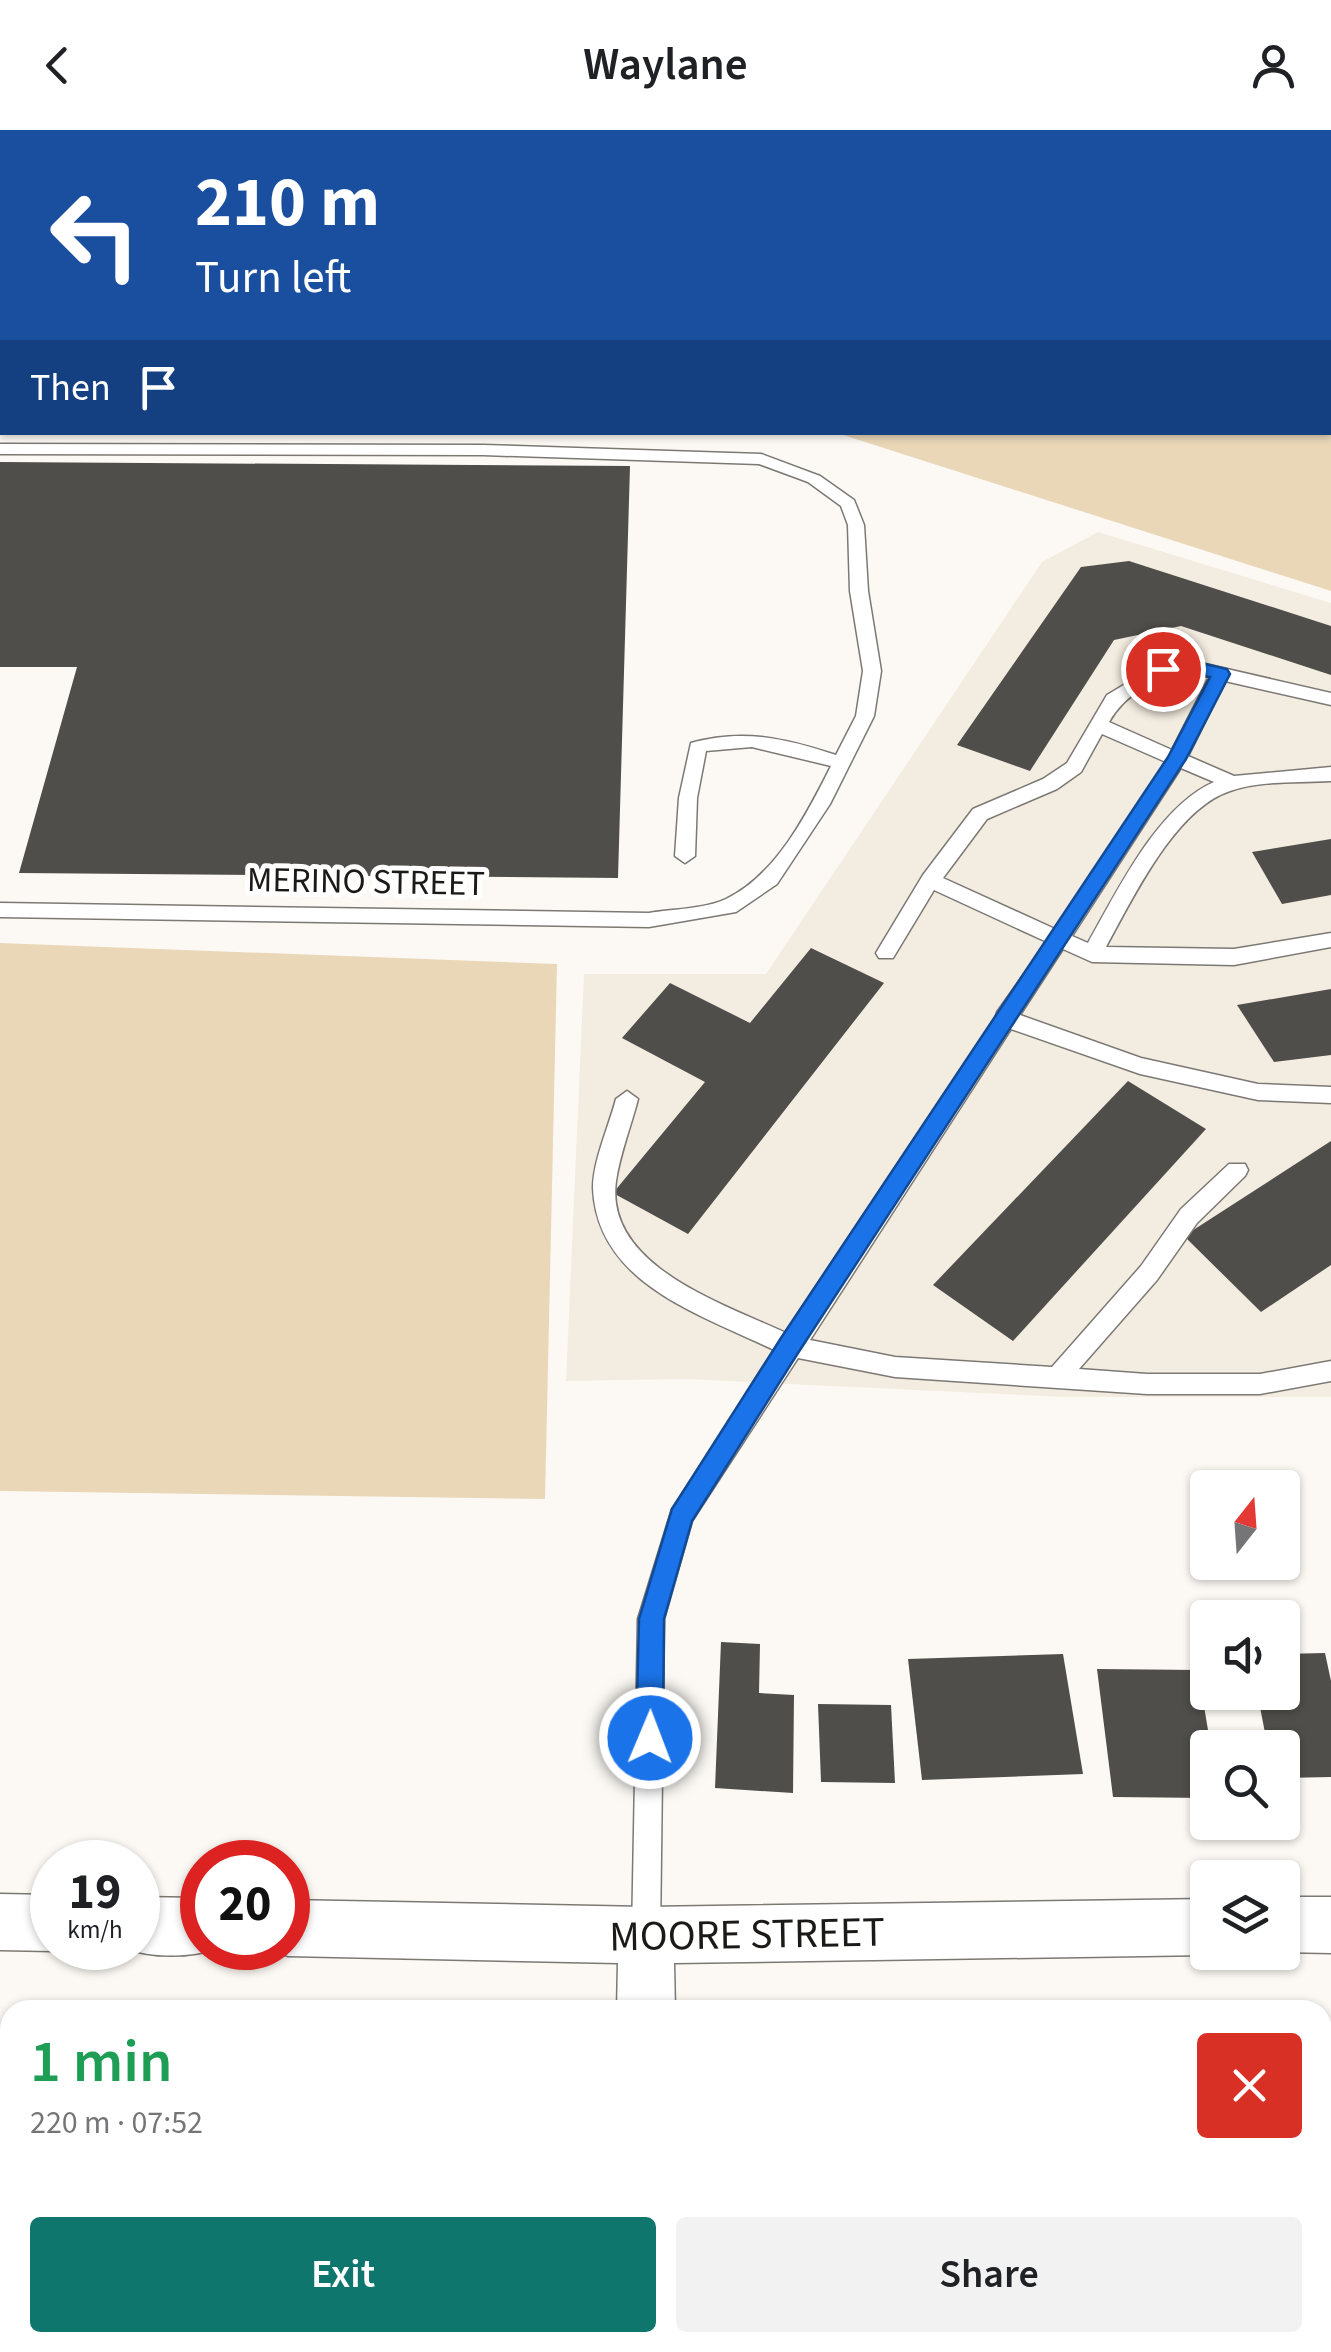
<!DOCTYPE html>
<meta charset="utf-8">
<style>
:root{--surface:#fff;--page:#f2f2f2;--text:#202124;--muted:#757577;--accent:#0f766e}
body{margin:0;font-family:"Source Sans 3",sans-serif;background:var(--page);color:var(--text);height:100vh;display:flex;flex-direction:column;font-size:38px;white-space:nowrap}
*{box-sizing:border-box;margin:0}
p{font-size:32px;color:var(--muted)}
.icon{flex:none;width:55px;height:55px;fill:none;stroke:currentColor;stroke-width:2;stroke-linecap:round;stroke-linejoin:round}
.map{position:relative;flex:1;overflow:hidden}
.drawer{position:absolute;left:0px;top:1870px;width:1332px;height:352px;display:flex;flex-direction:column;background:var(--surface);border-radius:30px 30px 0 0;box-shadow:0 2px 8px #0004}
.drawer>*{flex:none}
.top-card{position:absolute;left:0px;top:0px;width:1332px;height:305px;box-shadow:0 2px 8px #0004;background:#1a4fa0;color:#fff;overflow:hidden}
.needle{width:65px;rotate:17deg}
.tools{position:absolute;left:1190px;top:1340px;display:grid;gap:20px}
.tools a{display:grid;place-items:center;width:110px;height:110px;border-radius:10px;background:var(--surface);box-shadow:0 2px 8px #0004;font-size:50px}
.speed{position:absolute;left:30px;top:1710px;display:flex;gap:20px;font-size:50px;font-weight:700;text-align:center}
.speed>*{display:grid;place-content:center;width:130px;height:130px;border-radius:50%;background:var(--surface);box-shadow:0 2px 8px #0004;line-height:1}
.speed small{font-size:25px;font-weight:400}
.speed .limit{border:15px solid #d22;background:#fff;color:#111}
.pin{position:absolute;display:grid;place-items:center;width:85px;height:85px;color:#fff;margin:-42px;border:5px solid #fff;border-radius:50%;box-shadow:0 2px 10px #0007}
.me{position:absolute;width:110px;margin:-55px;rotate:1deg;stroke-linejoin:round;filter:drop-shadow(0 0 8px #0008)}
.turn{display:flex;align-items:center;gap:35px;height:210px;padding:0 30px;font-size:45px}
.turn .icon{width:130px;height:130px;stroke-width:2.5}
.turn b{display:block;font-size:70px;line-height:85px}
.then{display:flex;align-items:center;height:95px;padding:0 30px;background:#0003;gap:20px;font-size:38px}
.round{display:grid;place-items:center;flex:none;width:105px;height:105px;border-radius:10px;background:var(--page)}
.overview{display:flex;align-items:center;justify-content:space-between;height:170px;padding:0 30px}
h1{font-size:60px;font-weight:600;line-height:75px;color:#1e9e55}
.action{display:flex;gap:20px;margin-top:auto;padding:20px 30px}
.action a{flex:1;height:115px;border-radius:10px;background:var(--accent);color:#fff;font-size:40px;font-weight:600;line-height:115px;text-align:center}
.action a+a{background:var(--page);color:var(--text)}
header{display:flex;justify-content:space-between;align-items:center;height:130px;padding:0 30px;background:var(--surface);font-size:45px;font-weight:600}
.map>svg:first-child{display:block}
</style>
<header><svg class="icon" aria-label="back" viewBox="0 0 24 24"><path d="M15 5l-7 7 7 7"/></svg>Waylane<svg class="icon" aria-label="person" viewBox="0 0 24 24"><circle cx="12" cy="8" r="4"/><path d="M4 21q1-7 8-7t8 7"/></svg></header>
<div class="map">
<svg width="1331" height="2222" viewBox="0 0 1331 2222">
<rect width="100%" height="100%" fill="#fcf9f4"/>
<polygon fill="#f3ece0" points="1098,402 1331,473 1331,1267 1065,1267 685,1249 566,1251 584,844 766,844 1042,432"/>
<g fill="#e9d7b8">
<polygon points="233,0 1331,0 1331,461 837,303 1330,302 1330,2 230,2"/>
<polygon points="0,813 557,834 545,1369 0,1361"/>
</g>
<g fill="#504e4a">
<polygon points="0,332 630,336 618,748 19,743 77,537 0,537"/>
<polygon points="1129,431 1331,496 1331,545 1181,496 1114,510 1030,641 957,615 1081,437"/>
<polygon points="1331,709 1331,765 1282,774 1252,722"/>
<polygon points="811,818 884,853 688,1104 613,1063 705,952 622,908 670,853 750,893"/>
<polygon points="1331,859 1331,925 1274,932 1237,875"/>
<polygon points="1128,951 1206,999 1013,1211 933,1155"/>
<polygon points="1331,1011 1331,1135 1261,1182 1184,1106"/>
<polygon points="721,1512 760,1514 759,1563 794,1565 793,1663 715,1658"/>
<polygon points="1325,1523 1331,1551 1331,1647 1282,1648 1282,1618 1268,1618 1257,1562 1282,1562 1282,1524"/>
<polygon points="1063,1524 1083,1644 922,1650 908,1529"/>
<polygon points="1097,1539 1198,1540 1211,1618 1208,1618 1208,1668 1113,1667"/>
<polygon points="818,1574 891,1575 895,1653 821,1652"/>
<rect x="1322" y="1980" width="9" height="209"/>
<polygon points="343,2212 490,2212 489,2222 342,2222"/>
</g>
<g fill="none" stroke-linecap="round" stroke-linejoin="round">
<defs>
<g id="lane">
<polygon points="966,0 987,0 989,2 968,2"/>
<rect x="1330" y="85" width="1" height="8"/>
<path d="M0 314 483 315 761 324 820 346 854 370 864 395 868 461 881 541 874 586 830 674 777 754 736 782 649 797 0 787V773L649 783C672 779 705 779 726 769 776 745 807 684 831 636L752 617 706 621 697 668 695 726 685 733 675 726 679 668 691 613C743 598 787 609 836 625L856 586 863 541 850 461 848 395 841 376 808 352 759 334 483 325 0 324Z"/>
<path d="M1188 530 1331 563V575L1225 551 1188 626 1234 646 1331 637V651C1298 653 1262 650 1230 661 1175 679 1133 768 1106 817L1234 819 1331 803V817L1234 835 1092 832 1063 819 1020 885 1141 928 1258 954 1331 957V973L1258 970 1140 944 1011 899 810 1210 895 1227 1052 1237 1141 1136 1181 1079 1229 1034H1245L1248 1040 1245 1046 1197 1093 1157 1150 1079 1239 1147 1244H1260L1331 1231V1251L1260 1264H1147L895 1247 798 1228 692 1391 664 1489 660 1805 656 1815 646 1819 636 1815 632 1805 638 1489 672 1379 776 1221C703 1185 597 1155 593 1058 593 1031 609 996 616 969L627 961 638 969C631 996 620 1024 616 1051 604 1137 727 1175 788 1204L995 890 997 882 1047 812 934 760 893 828H879L876 823 879 818 923 745 973 679 1043 649 1067 633 1107 565 1157 535ZM1188 542 1209 547 1172 620 1109 592C1125 564 1156 546 1188 542ZM1102 604 1166 632 1055 799 943 748 987 689 1057 659 1081 642ZM1181 638 1214 652C1157 677 1117 762 1088 813L1072 806Z"/>
</g>
<g id="street">
<polygon points="0,1764 52,1765 52,1818 61,1818 52,1821 0,1820"/>
<path d="M138 1767 202 1768V1818H218C192 1828 150 1828 125 1818H138Z"/>
<polygon points="1282,1767 1331,1767 1331,1823 1281,1822"/>
<polygon points="1208,1769 1208,1822 1214,1822 1208,1825 674,1833 675,1880 617,1880 618,1833 288,1826 268,1818 288,1818 288,1770 646,1777"/>
<polygon points="610,2212 673,2212 673,2222 609,2222"/>
</g>
</defs>
<use href="#lane" stroke="#7c7975" stroke-width="3"/>
<use href="#street" stroke="#7c7975" stroke-width="3"/>
<use href="#lane" fill="#fff" fill-rule="evenodd"/>
<use href="#street" fill="#fff" fill-rule="evenodd"/>
</g>
<polygon fill="#1a73e8" stroke="#114b97" stroke-width="2.5" points="1188,530 1227,539 1230,544 1186,629 798,1223 692,1391 664,1489 663,1608 659,1617 650,1621 640,1617 636,1608 639,1489 672,1379 781,1208 1168,627 1210,547 1188,542 1163,545 1154,539 1163,533"/>
<g text-anchor="middle" stroke-width="10" stroke-linejoin="round" paint-order="stroke">
<g font-size="35" fill="#1b1a18" stroke="#fff">
<text transform="translate(366 751) rotate(1)" y="12">MERINO STREET</text>
</g>
<g font-size="42" fill="#1b1a18" stroke="#fff">
<text transform="translate(747 1803) rotate(-1)" y="15">MOORE STREET</text>
</g>
</g>
</svg>
<div class="tools">
<a><svg class="needle" viewBox="-14 -14 28 28"><path d="M0-13l5 13h-10z" fill="#e53935"/><path d="M0 13l5-13h-10z" fill="#757577"/></svg></a>
<a><svg class="icon" aria-label="sound" viewBox="0 0 24 24"><path d="M4 9h4l5-4v14l-5-4H4zM17 9q2 3 0 6"/></svg></a>
<a><svg class="icon" aria-label="search" viewBox="0 0 24 24"><circle cx="10" cy="10" r="6"/><path d="M15 15l6 6"/></svg></a>
<a><svg class="icon" aria-label="layers" viewBox="0 0 24 24"><path d="M12 4l9 5-9 5-9-5zM3 14l9 5 9-5"/></svg></a>
</div>
<div class="speed"><div>19<small>km/h</small></div><div class="limit">20</div></div>
<div class="pin" style="left:1163px;top:539px;background:#d93025"><svg class="icon" aria-label="arrive" viewBox="0 0 24 24"><path d="M6 21V4h12l-3 4 3 4H6"/></svg></div>
<svg class="me" style="left:650px;top:1608px" viewBox="-20 -20 40 40"><circle r="17" fill="#1a73e8" stroke="#fff" stroke-width="3"/><path d="M0-11L8 9 0 5-8 9z" fill="#fff"/></svg>
<div class="top-card">
<div class="turn"><svg class="icon" aria-label="left" viewBox="0 0 24 24"><path d="M17 20v-9H6M10 6l-5 5 5 5"/></svg><div><b>210 m</b>Turn left</div></div>
<div class="then">Then<svg class="icon" aria-label="arrive" viewBox="0 0 24 24"><path d="M6 21V4h12l-3 4 3 4H6"/></svg></div>
</div>
<section class="drawer">
<div class="overview"><div><h1>1 min</h1><p>220 m · 07:52</p></div><a class="round" style="background:#d93025;color:#fff"><svg class="icon" aria-label="close" viewBox="0 0 24 24"><path d="M6 6l12 12M18 6L6 18"/></svg></a></div>
<div class="action"><a>Exit</a><a>Share</a></div>
</section>
</div>
